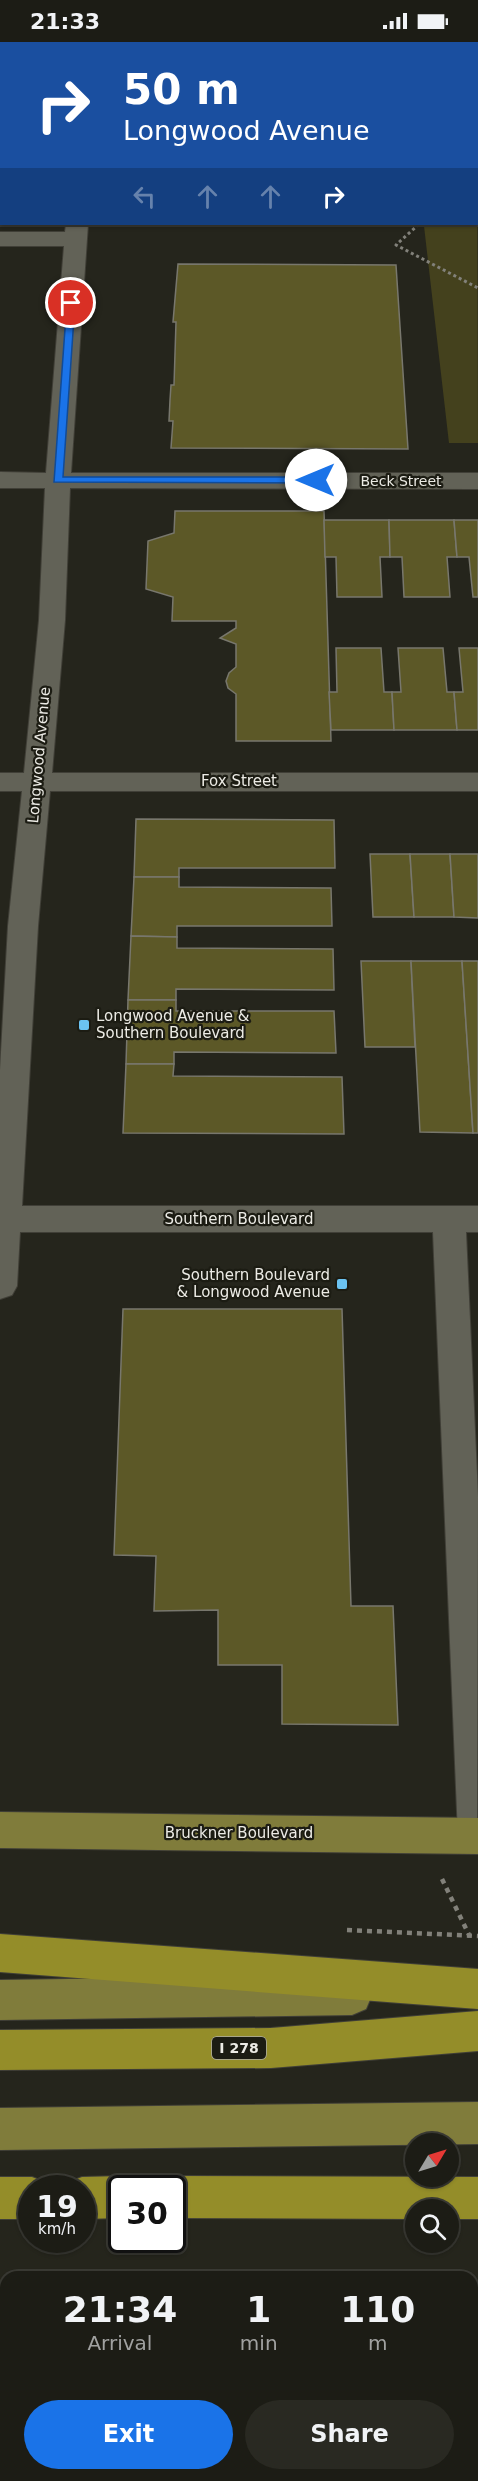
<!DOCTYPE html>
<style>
:root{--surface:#1c1c15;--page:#292922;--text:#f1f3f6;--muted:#a0a1a0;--line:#3a3a34;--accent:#1a73e8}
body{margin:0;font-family:"DejaVu Sans",sans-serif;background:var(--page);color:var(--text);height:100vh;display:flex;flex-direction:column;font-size:22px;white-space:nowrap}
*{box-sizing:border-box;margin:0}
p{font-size:20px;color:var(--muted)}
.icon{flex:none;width:33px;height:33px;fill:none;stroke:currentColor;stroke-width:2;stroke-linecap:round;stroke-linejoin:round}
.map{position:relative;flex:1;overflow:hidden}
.details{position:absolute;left:0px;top:2229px;width:478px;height:210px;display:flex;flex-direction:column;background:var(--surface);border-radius:18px 18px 0 0;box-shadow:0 2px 4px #0004,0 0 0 2px var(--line)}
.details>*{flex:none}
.hud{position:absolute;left:0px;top:0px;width:478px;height:183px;box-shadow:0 2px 4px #0004,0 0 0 2px var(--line);background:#1a4fa0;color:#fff;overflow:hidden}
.needle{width:39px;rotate:52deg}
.buttons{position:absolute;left:405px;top:2091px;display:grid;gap:12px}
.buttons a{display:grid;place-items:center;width:54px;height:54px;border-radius:50%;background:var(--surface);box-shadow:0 2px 4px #0004,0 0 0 2px var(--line);font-size:30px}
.speed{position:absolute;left:18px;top:2133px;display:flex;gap:12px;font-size:30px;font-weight:700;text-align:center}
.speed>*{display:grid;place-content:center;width:78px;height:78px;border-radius:50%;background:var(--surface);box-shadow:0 2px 4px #0004,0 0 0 2px var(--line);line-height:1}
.speed small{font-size:15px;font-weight:400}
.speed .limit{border:3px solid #111;border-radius:9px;background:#fff;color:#111}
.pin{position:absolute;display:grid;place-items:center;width:51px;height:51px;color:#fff;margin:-26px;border:3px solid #fff;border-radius:50%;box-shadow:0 2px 6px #0007}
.me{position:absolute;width:66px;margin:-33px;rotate:270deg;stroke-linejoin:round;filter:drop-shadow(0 0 4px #0008)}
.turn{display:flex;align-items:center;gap:21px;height:126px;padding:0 24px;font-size:27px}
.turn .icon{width:78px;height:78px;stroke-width:2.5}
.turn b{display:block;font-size:42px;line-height:51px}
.lanes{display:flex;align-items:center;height:57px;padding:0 24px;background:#0003;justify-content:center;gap:30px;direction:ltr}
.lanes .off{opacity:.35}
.eta{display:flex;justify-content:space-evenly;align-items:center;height:102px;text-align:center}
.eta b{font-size:36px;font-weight:800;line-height:42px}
.primary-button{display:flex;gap:12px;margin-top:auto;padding:12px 24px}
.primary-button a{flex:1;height:69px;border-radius:36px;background:var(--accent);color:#fff;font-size:24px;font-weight:800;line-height:69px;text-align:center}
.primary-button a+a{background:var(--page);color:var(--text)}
.status{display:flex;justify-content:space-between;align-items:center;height:42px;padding:0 30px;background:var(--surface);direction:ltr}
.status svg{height:16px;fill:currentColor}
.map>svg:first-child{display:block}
</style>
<div class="status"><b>21:33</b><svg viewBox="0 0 49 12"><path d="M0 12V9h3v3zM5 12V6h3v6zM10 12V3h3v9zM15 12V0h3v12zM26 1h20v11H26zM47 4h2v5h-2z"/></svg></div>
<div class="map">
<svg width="478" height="2439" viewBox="0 0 478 2439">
<rect width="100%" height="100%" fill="#25251c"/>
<polygon fill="#2e2e1e" points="478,2403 478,2439 0,2439 0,2423 6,2423 6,2433 472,2433 473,2404"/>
<polygon fill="#44411d" points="477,20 478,401 449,401 424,184 164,184 164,182 477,182"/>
<g fill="#5c5827" stroke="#78776d" stroke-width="1.5">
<polygon points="178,222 396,223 408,407 171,406 173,379 169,379 170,358 171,343 174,343 176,280 173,280"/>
<polygon points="175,469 324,469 331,699 236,699 236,652 228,646 226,639 229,631 236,625 236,602 220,596 236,586 236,579 172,579 173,555 146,547 148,499 174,491"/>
<polygon points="324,478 389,478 390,515 380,515 382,555 337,555 336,515 325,515"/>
<polygon points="389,478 454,478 457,515 447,515 450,555 404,555 402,515 390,515"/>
<polygon points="454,478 478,478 478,555 473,555 469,515 457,515"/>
<polygon points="336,606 381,606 384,650 392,650 394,688 331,688 329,650 337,650"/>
<polygon points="398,606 443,606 447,650 454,650 457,688 394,688 392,650 401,650"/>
<polygon points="459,606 478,606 478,688 457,688 454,650 463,650"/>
<polygon points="136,777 334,778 335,826 179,826 179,835 134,835"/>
<polygon points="370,812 410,812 414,875 373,875"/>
<polygon points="410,812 450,812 454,875 414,875"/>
<polygon points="450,812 478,812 478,876 454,875"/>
<polygon points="134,835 179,835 179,845 331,846 332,884 177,884 177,895 131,894"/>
<polygon points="131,894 177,895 177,906 333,907 334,948 176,947 176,958 128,958"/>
<polygon points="361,919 411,919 415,1005 365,1005"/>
<polygon points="411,919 462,919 473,1091 420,1090"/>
<polygon points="462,919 478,919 478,1091 473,1091"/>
<polygon points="128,958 176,958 176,969 334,969 336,1011 174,1010 174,1022 126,1022"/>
<polygon points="126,1022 174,1022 173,1034 342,1035 344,1092 123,1091"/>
<polygon points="123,1267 342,1267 351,1564 393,1564 398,1683 282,1682 282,1623 218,1623 218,1568 154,1569 156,1514 114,1513"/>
</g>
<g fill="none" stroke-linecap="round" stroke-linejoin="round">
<defs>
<g id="minor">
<rect x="85" y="0" width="20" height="2"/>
<polygon points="66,182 88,182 71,431 478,431 478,447 70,446 65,578 52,731 478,731 478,749 50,749 38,884 22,1164 478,1164 478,1190 466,1190 478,1455 477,1812 463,1807 458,1794 433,1190 20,1190 17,1244 12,1253 0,1257 0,1028 8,884 22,749 0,749 0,731 24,731 39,578 45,446 0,446 0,430 46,431 64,204 0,204 0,190 65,190"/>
</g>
<g id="major">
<polygon points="0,1770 478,1776 478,1812 0,1806"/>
<polygon points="352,1933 366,1939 372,1953 366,1967 352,1973 0,1978 0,1938"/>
<polygon points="478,2060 478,2102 0,2108 0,2066"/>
</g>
<g id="highway">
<polygon points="0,1892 478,1927 478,1967 0,1930"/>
<polygon points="478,1969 478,2009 271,2026 0,2028 0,1988 271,1986"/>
<polygon points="122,2134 137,2140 140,2146 122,2146 122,2176 82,2177 82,2146 65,2146 67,2141 82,2135"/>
<polygon points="172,2134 478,2135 478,2177 448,2177 448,2168 416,2168 416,2177 172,2176 172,2146 154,2146 157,2140"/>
<polygon points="0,2135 32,2135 47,2141 49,2146 32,2146 32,2177 0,2177"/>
</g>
</defs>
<use href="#minor" stroke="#403f37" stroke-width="2"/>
<use href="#major" stroke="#403f37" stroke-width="2"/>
<use href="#highway" stroke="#403f37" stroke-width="2"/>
<polyline stroke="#82817a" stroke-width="3" stroke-dasharray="3 3" stroke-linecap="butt" points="419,182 396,203 478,246"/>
<g stroke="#82817a" stroke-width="4.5" stroke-dasharray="5 5" stroke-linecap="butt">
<polyline points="442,1837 470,1895"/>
<polyline points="347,1888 478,1894"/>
</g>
<use href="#minor" fill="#626257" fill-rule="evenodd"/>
<use href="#major" fill="#807c3b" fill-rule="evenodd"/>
<use href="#highway" fill="#948d29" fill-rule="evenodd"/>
</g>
<polygon fill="#1a73e8" stroke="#114b97" stroke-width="1.5" points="67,259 75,261 63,435 316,435 321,438 320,441 54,440"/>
<g fill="#6bc3f2" stroke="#1c1c13" stroke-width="2">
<rect x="78" y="977" width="12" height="12" rx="3"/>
<rect x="336" y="1236" width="12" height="12" rx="3"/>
</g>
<g text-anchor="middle" stroke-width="4.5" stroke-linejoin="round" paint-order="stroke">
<g font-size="14" fill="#ecebe5" stroke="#1c1c13">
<text x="401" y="444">Beck Street</text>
</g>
<rect fill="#1c1c13" stroke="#aeada6" stroke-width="1.5" x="212" y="1995" width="54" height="22" rx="4.5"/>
<g font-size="14" font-weight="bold" fill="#ecebe5">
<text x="239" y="2011">I 278</text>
</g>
<g font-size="15" fill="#ecebe5" stroke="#1c1c13">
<text transform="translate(39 713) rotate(-85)" y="5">Longwood Avenue</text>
<text x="239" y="744">Fox Street</text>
<text x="239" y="1182">Southern Boulevard</text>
<text x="239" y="1796">Bruckner Boulevard</text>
</g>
<g font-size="15" fill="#ecebe5" stroke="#1c1c13" text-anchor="start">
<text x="96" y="979">Longwood Avenue &amp;<tspan x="96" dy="17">Southern Boulevard</tspan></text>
<text x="330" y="1238" text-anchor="end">Southern Boulevard<tspan x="330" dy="17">&amp; Longwood Avenue</tspan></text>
</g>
</g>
</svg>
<div class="buttons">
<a><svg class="needle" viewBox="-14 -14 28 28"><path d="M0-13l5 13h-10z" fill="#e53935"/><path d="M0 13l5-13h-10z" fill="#a0a1a0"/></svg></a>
<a><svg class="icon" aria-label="search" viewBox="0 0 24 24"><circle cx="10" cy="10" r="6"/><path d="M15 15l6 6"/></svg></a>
</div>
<div class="speed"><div>19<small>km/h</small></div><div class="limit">30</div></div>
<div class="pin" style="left:71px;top:261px;background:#d93025"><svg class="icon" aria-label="arrive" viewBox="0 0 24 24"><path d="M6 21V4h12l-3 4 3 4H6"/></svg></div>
<svg class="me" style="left:316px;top:438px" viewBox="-20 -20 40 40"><circle r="19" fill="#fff"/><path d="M0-13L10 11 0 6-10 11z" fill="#1a73e8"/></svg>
<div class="hud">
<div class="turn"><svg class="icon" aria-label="right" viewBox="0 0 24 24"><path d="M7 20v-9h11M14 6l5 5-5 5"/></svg><div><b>50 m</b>Longwood Avenue</div></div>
<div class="lanes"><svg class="icon off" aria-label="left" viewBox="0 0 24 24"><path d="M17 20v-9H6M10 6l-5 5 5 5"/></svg><svg class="icon off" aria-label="ahead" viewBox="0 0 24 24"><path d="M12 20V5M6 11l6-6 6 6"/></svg><svg class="icon off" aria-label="ahead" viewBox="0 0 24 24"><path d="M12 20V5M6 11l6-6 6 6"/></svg><svg class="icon" aria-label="right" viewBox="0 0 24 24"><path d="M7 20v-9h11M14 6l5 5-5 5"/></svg></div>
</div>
<section class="details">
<div class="eta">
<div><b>21:34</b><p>Arrival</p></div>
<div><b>1</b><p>min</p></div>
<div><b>110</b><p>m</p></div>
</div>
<div class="primary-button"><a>Exit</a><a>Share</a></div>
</section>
</div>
